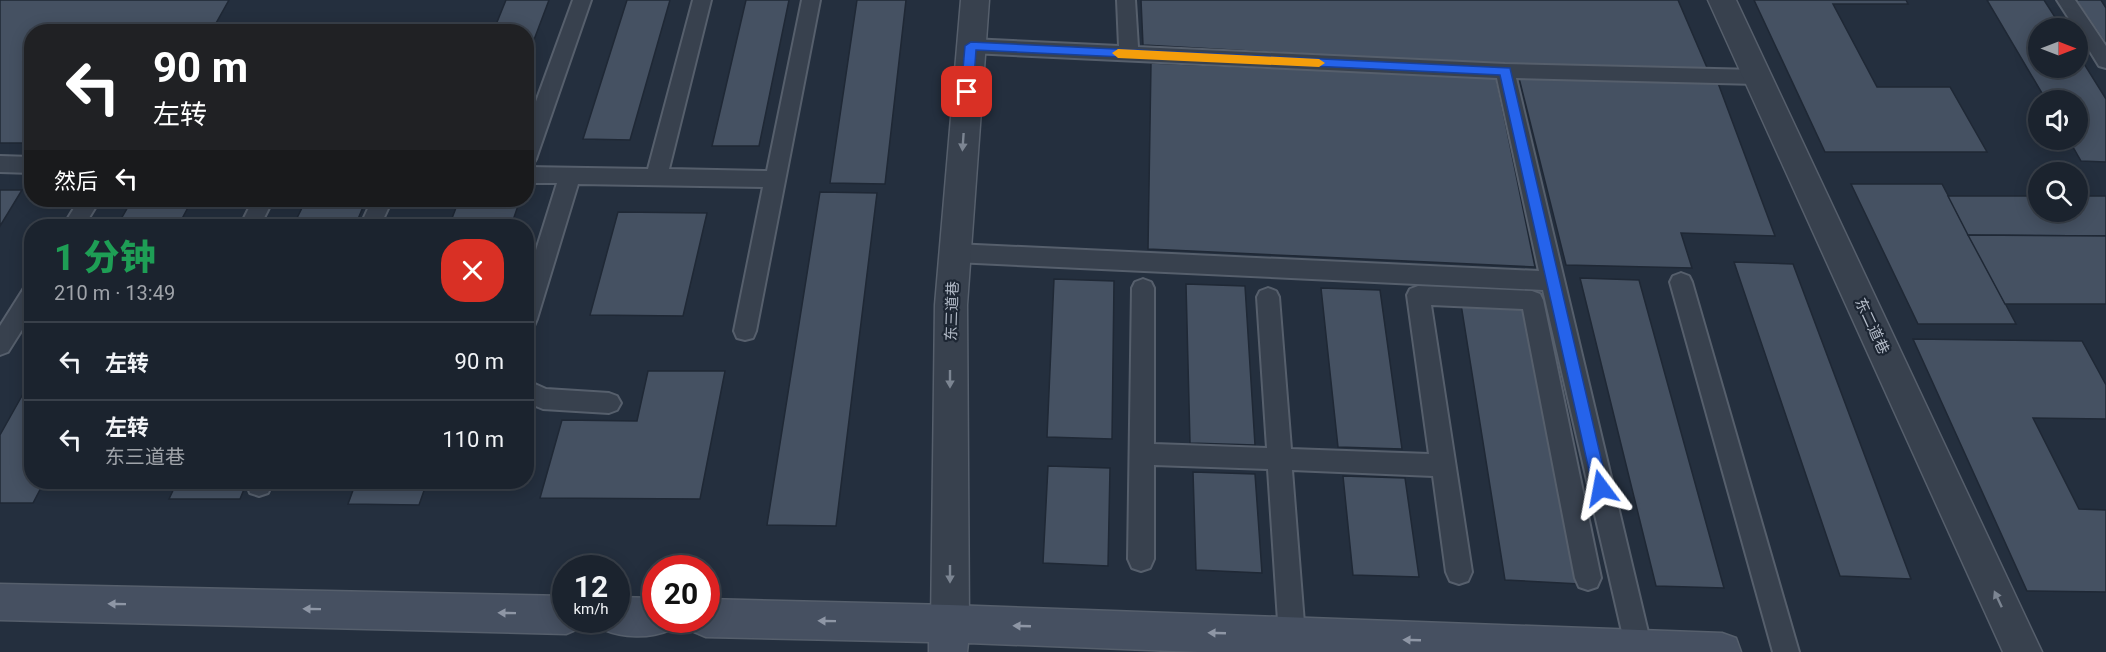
<!DOCTYPE html>
<html lang="zh">
<meta charset="utf-8">
<style>
:root{--surface:#1b232e;--page:#282f3a;--text:#f1f3f6;--muted:#a0a4aa;--line:#39404a}
body{margin:0;font-family:Roboto,"Noto Sans SC",sans-serif;background:var(--page);color:var(--text);height:100vh;display:flex;flex-direction:column;font-size:22px;white-space:nowrap}
*{box-sizing:border-box;margin:0}
p{font-size:20px;color:var(--muted)}
.icon{flex:none;width:33px;height:33px;fill:none;stroke:currentColor;stroke-width:2;stroke-linecap:round;stroke-linejoin:round}
.map{position:relative;flex:1;overflow:hidden}
.panel{position:absolute;left:24px;top:219px;width:510px;height:270px;display:flex;flex-direction:column;background:var(--surface);border-radius:24px;box-shadow:0 3px 15px #0003,0 0 0 2px var(--line)}
.panel>*{flex:none}
.guide{position:absolute;left:24px;top:24px;width:510px;height:183px;border-radius:24px;box-shadow:0 3px 15px #0003,0 0 0 2px var(--line);background:#202124;color:#fff;overflow:hidden}
.needle{width:39px;rotate:90deg}
.controls{position:absolute;left:2028px;top:18px;display:grid;gap:12px}
.controls a{display:grid;place-items:center;width:60px;height:60px;border-radius:50%;background:var(--surface);box-shadow:0 3px 15px #0003,0 0 0 2px var(--line);font-size:30px}
.speed{position:absolute;left:552px;top:555px;display:flex;gap:12px;font-size:30px;font-weight:700;text-align:center}
.speed>*{display:grid;place-content:center;width:78px;height:78px;border-radius:50%;background:var(--surface);box-shadow:0 3px 15px #0003,0 0 0 2px var(--line);line-height:1}
.speed small{font-size:15px;font-weight:400}
.speed .limit{border:9px solid #d22;background:#fff;color:#111}
.pin{position:absolute;display:grid;place-items:center;width:51px;height:51px;color:#fff;margin:-26px;border-radius:12px;box-shadow:0 3px 9px #0006}
.me{position:absolute;width:66px;margin:-33px;rotate:347deg;stroke-linejoin:round;filter:drop-shadow(0 0 4px #0008)}
.turn{display:flex;align-items:center;gap:21px;height:126px;padding:0 30px;font-size:27px}
.turn .icon{width:78px;height:78px;stroke-width:2.5}
.turn b{display:block;font-size:42px;line-height:51px}
.then{display:flex;align-items:center;height:57px;padding:0 30px;background:#0003;gap:12px;font-size:22px}
.round{display:grid;place-items:center;flex:none;width:63px;height:63px;border-radius:24px;background:var(--page)}
.headline{display:flex;align-items:center;justify-content:space-between;height:102px;padding:0 30px}
h1{font-size:36px;font-weight:800;line-height:45px;color:#1e9e55}
ul{padding:0;list-style:none}
li{display:flex;align-items:center;gap:18px;height:78px;padding:0 30px;border-top:2px solid var(--line)}
li div{flex:1}
li b{display:block;font-size:22px}
li em{font-style:normal}
.map>svg:first-child{display:block}
</style>
<div class="map">
<svg width="2106" height="652" viewBox="0 0 2106 652">
<rect width="100%" height="100%" fill="#242f3e"/>
<g fill="#455162" stroke="#1f2835" stroke-width="1.5">
<polygon points="0,0 229,0 211,32 32,32 32,143 0,143"/>
<polygon points="506,0 549,0 526,61 526,32 493,32"/>
<polygon points="627,0 670,0 630,140 583,139"/>
<polygon points="746,0 789,0 759,146 712,146"/>
<polygon points="857,0 906,0 885,184 830,183"/>
<polygon points="1141,0 1678,0 1708,70 1504,65 1143,45"/>
<polygon points="1754,0 1906,0 1908,4 1833,4 1877,87 1950,87 1987,152 1825,152"/>
<polygon points="1987,0 2044,0 2062,28 2038,28 2038,68 2078,68 2078,54 2106,99 2106,162 2081,161 2069,140 2078,140 2078,100 2046,100"/>
<polygon points="2076,0 2101,0 2106,8 2106,44"/>
<polygon points="1151,63 1496,77 1535,267 1148,249"/>
<polygon points="1519,78 1718,83 1775,236 1681,233 1692,268 1566,265"/>
<polygon points="1851,184 1942,184 2016,324 1918,324"/>
<polygon points="0,190 22,190 0,226"/>
<polygon points="820,192 877,193 836,526 767,525"/>
<polygon points="1948,196 2038,196 2038,212 2078,212 2078,196 2106,196 2106,236 1968,235"/>
<polygon points="132,200 192,200 178,226 117,226"/>
<polygon points="306,200 366,200 355,226 293,226"/>
<polygon points="459,200 520,200 511,226 449,226"/>
<polygon points="618,212 707,213 683,316 590,315"/>
<polygon points="1968,235 2106,236 2106,304 2005,304"/>
<polygon points="1734,262 1793,264 1911,579 1840,576"/>
<polygon points="1580,278 1639,280 1724,588 1656,586"/>
<polygon points="1054,279 1114,281 1112,439 1047,437"/>
<polygon points="1186,284 1245,286 1255,445 1190,443"/>
<polygon points="1321,288 1380,290 1402,449 1338,447"/>
<polygon points="1461,304 1525,307 1580,584 1505,580"/>
<polygon points="1913,339 2082,341 2106,385 2106,419 2033,418 2079,509 2106,510 2106,592 2027,591"/>
<polygon points="648,371 725,371 700,499 540,498 562,420 637,421"/>
<polygon points="32,378 32,482 44,482 33,503 0,503 0,435"/>
<polygon points="1048,466 1110,468 1108,566 1043,563"/>
<polygon points="1193,472 1255,474 1262,573 1196,570"/>
<polygon points="1343,476 1405,478 1419,577 1353,575"/>
<polygon points="177,482 247,482 240,499 169,499"/>
<polygon points="356,482 427,482 419,505 348,504"/>
</g>
<g fill="none" stroke-linecap="round" stroke-linejoin="round">
<defs>
<g id="lane">
<polygon points="573,0 591,0 536,159 533,164 526,167 526,129"/>
<polygon points="693,0 711,0 669,169 767,171 802,0 820,0 756,331 753,338 745,340 737,338 734,331 763,187 578,184 537,319 534,326 526,328 526,282 557,183 526,183 526,167 648,169"/>
<polygon points="1117,0 1135,0 1138,47 1505,64 1757,70 1764,72 1767,77 1764,82 1757,84 1516,78 1652,649 1651,652 1627,652 1626,649 1543,290 955,262 947,259 944,253 947,247 955,244 1539,271 1497,78 971,53 964,51 961,46 964,41 971,39 1119,46"/>
<polygon points="2057,0 2075,0 2106,46 2106,68 2099,66 2078,32 2078,28 2075,28"/>
<polygon points="0,156 32,157 32,173 0,172"/>
<polygon points="79,200 100,200 84,226 63,226"/>
<polygon points="253,200 273,200 260,226 240,226"/>
<polygon points="372,200 392,200 380,226 360,226"/>
<polygon points="1681,273 1689,276 1692,282 1799,652 1773,652 1670,282 1673,276"/>
<polygon points="1143,279 1151,282 1154,288 1154,444 1267,448 1257,297 1260,291 1268,288 1276,291 1279,297 1291,449 1429,454 1407,295 1410,289 1418,286 1532,291 1540,294 1543,300 1601,578 1597,587 1588,590 1579,587 1575,578 1523,309 1431,305 1472,572 1468,581 1459,584 1450,581 1446,572 1433,476 1292,470 1305,636 1301,645 1292,649 1283,645 1279,636 1268,469 1154,465 1154,559 1150,568 1141,571 1132,568 1128,559 1132,288 1135,282"/>
<polygon points="32,285 32,314 8,352 0,355 0,326 24,288"/>
<polygon points="526,380 546,389 609,393 617,396 621,403 617,410 609,413 543,409 526,402"/>
<polygon points="248,482 273,482 268,493 259,496 250,493 247,485"/>
</g>
<g id="street">
<polygon points="961,0 989,0 967,305 969,624 964,637 950,643 936,637 931,624 935,305"/>
<polygon points="1708,0 1736,0 2042,652 2003,652"/>
</g>
<g id="secondary">
<polygon points="0,584 566,596 566,620 583,620 580,628 566,634 0,620"/>
<path d="M616 597 656 598V620H674L670 630C649 639 623 638 602 629L598 620H616Z"/>
<polygon points="706,599 950,605 1722,633 1736,638 1741,652 1199,652 968,643 967,652 929,652 929,642 706,637 692,631 687,620 706,620"/>
</g>
</defs>
<use href="#lane" stroke="#565f6c" stroke-width="4"/>
<use href="#street" stroke="#565f6c" stroke-width="3"/>
<use href="#secondary" stroke="#565f6c" stroke-width="3"/>
<use href="#lane" fill="#38414e" fill-rule="evenodd"/>
<use href="#street" fill="#38414e" fill-rule="evenodd"/>
<use href="#secondary" fill="#465061" fill-rule="evenodd"/>
</g>
<defs><path id="oneway-solid" d="M-6-.8H1V-3.2L6.5 0L1 3.2V.8H-6Z" transform="scale(1.5)"/></defs>
<g fill="#7c8592">
<use href="#oneway-solid" transform="translate(963 142) rotate(94)"/>
<use href="#oneway-solid" transform="translate(950 379) rotate(90)"/>
<use href="#oneway-solid" transform="translate(950 574) rotate(90)"/>
<use href="#oneway-solid" transform="translate(1998 599) rotate(-115)"/>
</g>
<g fill="#8e96a5">
<use href="#oneway-solid" transform="translate(117 604) rotate(-179)"/>
<use href="#oneway-solid" transform="translate(312 609) rotate(-179)"/>
<use href="#oneway-solid" transform="translate(507 613) rotate(-179)"/>
<use href="#oneway-solid" transform="translate(827 621) rotate(-179)"/>
<use href="#oneway-solid" transform="translate(1022 626) rotate(-178)"/>
<use href="#oneway-solid" transform="translate(1217 633) rotate(-178)"/>
<use href="#oneway-solid" transform="translate(1412 640) rotate(-178)"/>
</g>
<polygon fill="#2563eb" stroke="#184099" stroke-width="1.5" points="971,42 1510,68 1608,488 1606,493 1601,495 1596,493 1593,488 1500,75 976,50 973,92 967,96 961,92 965,46"/>
<polygon fill="#f59e0b" points="1118,49 1319,59 1325,63 1319,67 1118,58 1112,53"/>
<g text-anchor="middle" stroke-width="4.5" stroke-linejoin="round" paint-order="stroke">
<g font-size="15" fill="#b4bcc9" stroke="#1d2633">
<text transform="translate(952 311) rotate(-88)" y="5">东三道巷</text>
<text transform="translate(1872 326) rotate(65)" y="5">东二道巷</text>
</g>
</g>
</svg>
<div class="controls">
<a><svg class="needle" viewBox="-14 -14 28 28"><path d="M0-13l5 13h-10z" fill="#e53935"/><path d="M0 13l5-13h-10z" fill="#a0a4aa"/></svg></a>
<a><svg class="icon" aria-label="sound" viewBox="0 0 24 24"><path d="M4 9h4l5-4v14l-5-4H4zM17 9q2 3 0 6"/></svg></a>
<a><svg class="icon" aria-label="search" viewBox="0 0 24 24"><circle cx="10" cy="10" r="6"/><path d="M15 15l6 6"/></svg></a>
</div>
<div class="speed"><div>12<small>km/h</small></div><div class="limit">20</div></div>
<div class="pin" style="left:967px;top:92px;background:#d93025"><svg class="icon" aria-label="arrive" viewBox="0 0 24 24"><path d="M6 21V4h12l-3 4 3 4H6"/></svg></div>
<svg class="me" style="left:1601px;top:488px" viewBox="-20 -20 40 40"><path d="M0-17L14 15 0 8-14 15z" fill="#2563eb" stroke="#fff" stroke-width="4"/></svg>
<div class="guide">
<div class="turn"><svg class="icon" aria-label="left" viewBox="0 0 24 24"><path d="M17 20v-9H6M10 6l-5 5 5 5"/></svg><div><b>90 m</b>左转</div></div>
<div class="then">然后<svg class="icon" aria-label="left" viewBox="0 0 24 24"><path d="M17 20v-9H6M10 6l-5 5 5 5"/></svg></div>
</div>
<section class="panel">
<div class="headline"><div><h1>1 分钟</h1><p>210 m · 13:49</p></div><a class="round" style="background:#d93025;color:#fff"><svg class="icon" aria-label="close" viewBox="0 0 24 24"><path d="M6 6l12 12M18 6L6 18"/></svg></a></div>
<ul>
<li><svg class="icon" aria-label="left" viewBox="0 0 24 24"><path d="M17 20v-9H6M10 6l-5 5 5 5"/></svg><div><b>左转</b></div><em>90 m</em></li>
<li><svg class="icon" aria-label="left" viewBox="0 0 24 24"><path d="M17 20v-9H6M10 6l-5 5 5 5"/></svg><div><b>左转</b><p>东三道巷</p></div><em>110 m</em></li>
</ul>
</section>
</div>
